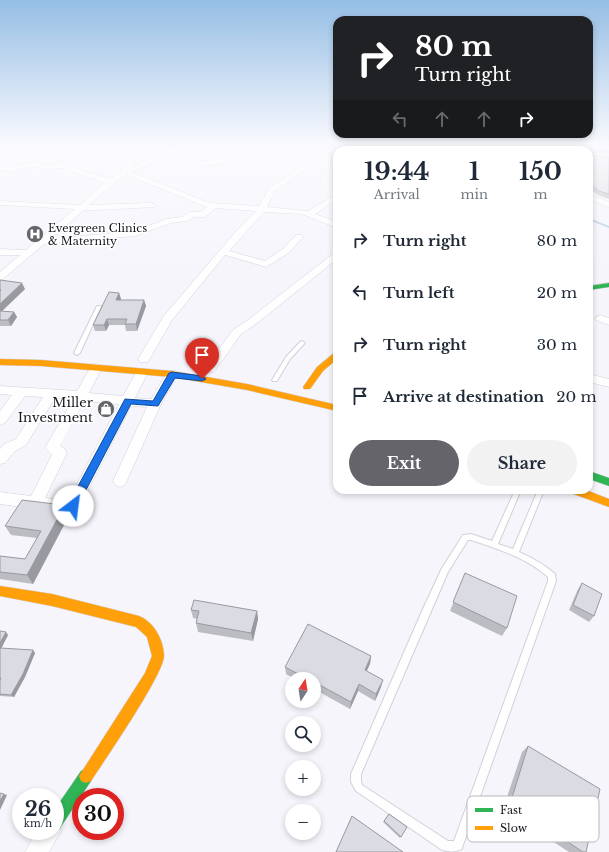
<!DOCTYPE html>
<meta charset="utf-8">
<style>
:root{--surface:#fff;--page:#f2f2f3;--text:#1f2937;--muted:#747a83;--accent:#65646b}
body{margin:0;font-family:"Libre Baskerville",serif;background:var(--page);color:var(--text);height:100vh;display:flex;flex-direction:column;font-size:15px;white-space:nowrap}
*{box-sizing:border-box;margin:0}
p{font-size:13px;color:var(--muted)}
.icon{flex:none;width:22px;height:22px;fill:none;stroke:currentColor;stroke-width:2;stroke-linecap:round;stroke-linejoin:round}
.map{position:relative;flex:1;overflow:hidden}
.drawer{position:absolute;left:333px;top:146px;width:260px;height:348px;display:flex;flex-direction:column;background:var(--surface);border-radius:12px;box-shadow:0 2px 6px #0003}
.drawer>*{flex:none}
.guide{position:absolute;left:333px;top:16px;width:260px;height:122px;border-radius:12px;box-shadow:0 2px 6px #0003;background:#202124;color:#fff;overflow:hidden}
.needle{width:26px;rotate:12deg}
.buttons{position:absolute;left:285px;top:672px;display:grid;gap:8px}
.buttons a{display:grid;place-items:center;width:36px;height:36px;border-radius:50%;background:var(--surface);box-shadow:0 2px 6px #0003;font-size:20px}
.speed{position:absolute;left:12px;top:788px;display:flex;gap:8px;font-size:20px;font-weight:700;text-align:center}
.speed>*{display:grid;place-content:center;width:52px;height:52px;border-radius:50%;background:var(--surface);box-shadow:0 2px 6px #0003;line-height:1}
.speed small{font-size:10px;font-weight:400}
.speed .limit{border:6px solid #d22;background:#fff;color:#111}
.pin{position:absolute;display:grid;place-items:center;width:34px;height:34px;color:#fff;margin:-41px -17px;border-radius:50% 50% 50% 0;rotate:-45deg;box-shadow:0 0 4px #0007}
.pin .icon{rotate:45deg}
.me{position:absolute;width:44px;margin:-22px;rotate:30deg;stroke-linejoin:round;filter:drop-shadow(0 0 3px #0008)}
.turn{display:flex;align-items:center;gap:14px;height:84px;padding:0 16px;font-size:18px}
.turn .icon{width:52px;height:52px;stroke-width:2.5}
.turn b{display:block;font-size:28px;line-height:34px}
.lanes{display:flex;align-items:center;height:38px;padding:0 16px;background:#0003;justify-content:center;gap:20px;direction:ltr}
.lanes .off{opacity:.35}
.eta{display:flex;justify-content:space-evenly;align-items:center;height:68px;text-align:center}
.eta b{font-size:24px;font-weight:700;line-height:28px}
.button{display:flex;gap:8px;margin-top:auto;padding:8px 16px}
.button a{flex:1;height:46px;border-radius:24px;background:var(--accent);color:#fff;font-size:16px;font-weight:700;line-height:46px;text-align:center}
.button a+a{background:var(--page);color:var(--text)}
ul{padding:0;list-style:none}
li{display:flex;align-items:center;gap:12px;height:52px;padding:0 16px}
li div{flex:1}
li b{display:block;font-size:15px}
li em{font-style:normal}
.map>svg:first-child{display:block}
</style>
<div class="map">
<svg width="609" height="852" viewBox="0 0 609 852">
<rect width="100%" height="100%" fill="#f6f5fc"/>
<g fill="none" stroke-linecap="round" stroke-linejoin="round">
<g stroke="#bacde1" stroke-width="2">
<polyline points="319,147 337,158"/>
<polyline points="589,219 609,227"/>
</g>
<defs>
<g id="lane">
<polygon points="97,306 101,306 101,307 80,353 77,355 75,354 74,353"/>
<polygon points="302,341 305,343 290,359 277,381 273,381 272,380 286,357 300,342"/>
<path d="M515 490H521L498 544 513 549 538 490H544L519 552C532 558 544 564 555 574L556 581 463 845 462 849C455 852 450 852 442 850L356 791 351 782V774L422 611 442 568 463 535 471 534 492 541ZM468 540H471C498 549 527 558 548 577V581L454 841H448L362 785 361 781V774L448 572Z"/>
</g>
<g id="street">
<path d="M106 147H119L137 152 138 153 131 168 173 147H225L230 161 229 162 203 166 196 164 188 150 181 149 132 172 210 203 259 206 269 188 303 166H307V168L275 191 267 207 308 211 337 194V199L315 214 337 222V228L302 214 264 212 229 251 265 261 284 248 296 235H302L303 237 290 252 266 267 225 255 172 320 148 362H140L138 359 163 317 238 229 256 211 216 208 205 217H194L187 221 171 223 135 236 44 244 3 279 0 280V272L20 255H0V249L26 250 75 209 0 205V201L80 205 105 183 62 168 43 169 37 166 12 171 0 170V166L12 167 38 162 44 165 63 164 109 179 121 172 131 154ZM194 150H219L223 159 201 161ZM127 175 207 207 200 212H189L182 217 167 219 134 231 51 239 84 210H99L154 207 155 205 151 203 89 205 118 180Z"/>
<polygon points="350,147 357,147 355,150 349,150"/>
<polygon points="476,147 482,147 483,150 477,150"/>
<polygon points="565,147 571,147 572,150 566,150"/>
<polygon points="589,153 609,155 609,159 589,157"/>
<polygon points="589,194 609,202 609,207 589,199"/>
<polygon points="337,252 337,259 256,324 241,334 214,372 206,372 204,369 206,366 233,330 248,320 334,253"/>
<polygon points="600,315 609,318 609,325 596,320 595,318"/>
<path d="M96 364 100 365 102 368 89 393 123 396 138 369H146L148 372 135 398 151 399 168 371H176L178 374 161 404 125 485 120 487 115 485 113 481 147 407 131 406 78 510 69 513 0 504V492L31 496 52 455 45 448 73 399 55 398 26 445 14 452 5 463 0 464V449L4 444 16 439 43 397 25 396 5 423 0 425V411L12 395 0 394V386L77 391 92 365ZM84 401 119 404 68 501 45 498 67 453 65 449 60 446Z"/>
<polygon points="589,374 609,379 609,387 589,382"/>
<polygon points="55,822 58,823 61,831 49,852 25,852 37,831 55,831"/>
</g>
<g id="fast">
<polygon points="609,283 609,287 589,290 589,286"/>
<polygon points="589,471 609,478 609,486 589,479"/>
<polygon points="86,769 91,771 93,776 91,781 60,828 55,831 55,809 81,771"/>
</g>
<g id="slow">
<polygon points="334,353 337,353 337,359 323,371 310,389 304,389 303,387 317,367"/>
<polygon points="0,359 41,360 172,371 247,384 337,405 337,411 247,390 172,377 41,366 0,365"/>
<polygon points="570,490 586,490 609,499 609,507 571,493"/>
<path d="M0 586 52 594 139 616C154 622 163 639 164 655 165 673 104 761 91 781L86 783 81 781 79 776 145 673 152 656 147 637 136 627 52 606 0 596Z"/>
</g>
</defs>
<use href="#lane" stroke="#d1d0d7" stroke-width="2"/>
<use href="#street" stroke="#d1d0d7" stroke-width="1"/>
<use href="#fast" stroke="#d1d0d7" stroke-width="1"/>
<use href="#slow" stroke="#d1d0d7" stroke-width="1"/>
<use href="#lane" fill="#fefeff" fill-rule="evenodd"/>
<use href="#street" fill="#fefeff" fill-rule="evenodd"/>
<use href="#fast" fill="#30b455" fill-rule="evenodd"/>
<use href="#slow" fill="#ff9f0a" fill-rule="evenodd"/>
</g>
<g fill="#bcbdc3">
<polygon points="537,147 549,147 548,149"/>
<polygon points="549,147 566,147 565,150"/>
<polygon points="590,147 609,147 609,154 590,152 590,155 609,157 609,199 598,195 589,188 589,150"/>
<polygon points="0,280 25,289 2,311 14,312 17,317 11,326 0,326"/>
<polygon points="119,293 121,299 120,300 144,300 146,306 137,331 126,331 125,325 109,325 106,331 95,331 93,325"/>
<polygon points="63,505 68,514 63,522 64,525 33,584 0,579 0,556 25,559 37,538 11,535 5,526"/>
<polygon points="465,573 507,628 502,636 450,611"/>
<polygon points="582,583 594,616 589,622 569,610 578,589"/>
<polygon points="191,610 257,611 258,619 253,641 198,632 196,623 197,619 193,618"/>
<polygon points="0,631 8,635 1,648 33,650 35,653 25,677 14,697 0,696"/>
<polygon points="371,656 370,664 366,671 381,687 375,701 358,691 350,709 314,689 314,679 295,679 286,674 285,667"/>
<polygon points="528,746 586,852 569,852 503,809 522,752"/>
<polygon points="389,814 407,827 400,838 383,822"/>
</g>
<g fill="#999a9f">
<polygon points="22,283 25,289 0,313 0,304"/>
<polygon points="119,293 121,299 118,306 116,300"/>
<polygon points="144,300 146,306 137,331 136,324"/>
<polygon points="14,312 17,317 11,326 8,320"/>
<polygon points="107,319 109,325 106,331 104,325"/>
<polygon points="63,505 68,514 63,522 64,525 33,584 27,575 57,515"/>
<polygon points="257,611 258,619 253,641 251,633"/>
<polygon points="6,632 8,635 0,651 0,643"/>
<polygon points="33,650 35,653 25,677 14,697 11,695"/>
<polygon points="371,656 370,664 364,677 365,670"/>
<polygon points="383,680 381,687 375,701 376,694"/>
<polygon points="359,684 358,691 350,709 351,702"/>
<polygon points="4,794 7,795 0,810 0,801"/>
</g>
<g fill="#dbdce3" stroke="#999a9f">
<polygon points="590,147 609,147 609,150 590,148"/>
<polygon points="589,149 590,155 609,157 609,194 599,191 589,183 589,150 588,150"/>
<polygon points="0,280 22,283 0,304 0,290 1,290 0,290"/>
<polygon points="109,292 119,293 116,300 144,300 136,324 125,324 127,319 107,319 104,325 93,325"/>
<polygon points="0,311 14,312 8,320 0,320"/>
<polygon points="22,500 63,505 57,515 59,516 27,575 0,572 0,556 25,559 41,531 5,526"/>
<polygon points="465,573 517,596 507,628 453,602"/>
<polygon points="582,583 602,594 594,616 573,605"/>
<polygon points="194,600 257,611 251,633 196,623 199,611 191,610"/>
<polygon points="308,624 371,656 365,670 383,680 376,694 359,684 351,702 314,682 314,679 308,679 285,667"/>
<polygon points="0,631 6,632 0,643"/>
<polygon points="0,648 33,650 23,674 11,695 0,694 0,680 1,678 0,678"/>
<polygon points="528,746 600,789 586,852 583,852 510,804"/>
<polygon points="0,793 4,794 0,801"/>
<polygon points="389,814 407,827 401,837 384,821"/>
<polygon points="352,816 403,852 336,852"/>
</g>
<linearGradient id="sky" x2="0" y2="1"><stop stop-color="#95bee5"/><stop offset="0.55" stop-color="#fbfafe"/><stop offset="1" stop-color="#fbfafe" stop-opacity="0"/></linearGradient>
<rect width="609" height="267" fill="url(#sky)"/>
<polygon fill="#1a73e8" stroke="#114b97" points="172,372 202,376 206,379 202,381 175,378 158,406 131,404 76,509 73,510 69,509 67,506 69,503 125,399 153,401 169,373"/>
<defs>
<symbol id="hospital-disc" viewBox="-11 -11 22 22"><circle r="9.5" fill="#65646b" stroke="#fff"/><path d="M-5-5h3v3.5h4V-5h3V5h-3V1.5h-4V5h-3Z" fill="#fff"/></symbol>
<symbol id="shop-disc" viewBox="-11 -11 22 22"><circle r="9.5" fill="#65646b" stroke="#fff"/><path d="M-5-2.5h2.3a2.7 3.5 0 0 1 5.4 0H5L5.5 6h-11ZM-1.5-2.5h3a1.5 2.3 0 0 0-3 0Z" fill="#fff"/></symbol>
</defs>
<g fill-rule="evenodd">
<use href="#hospital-disc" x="25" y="224" width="20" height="20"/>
<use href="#shop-disc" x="96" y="399" width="20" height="20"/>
</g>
<g text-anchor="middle" stroke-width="3" stroke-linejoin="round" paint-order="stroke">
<g font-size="11" fill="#17161d" stroke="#fff" text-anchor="start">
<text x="48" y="232">Evergreen Clinics<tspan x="48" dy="13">&amp; Maternity</tspan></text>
</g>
<g font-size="13" fill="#17161d" stroke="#fff" text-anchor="end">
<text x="93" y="407">Miller<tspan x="93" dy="15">Investment</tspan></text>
</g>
</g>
<rect x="467" y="796" width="132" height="46" rx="6" fill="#fff" stroke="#b9b9bb" stroke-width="1"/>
<rect x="475" y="808" width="18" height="4" fill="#30b455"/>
<rect x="475" y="826" width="18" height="4" fill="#ff9f0a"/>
<g font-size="11" fill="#17161d">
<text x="500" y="814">Fast</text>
<text x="500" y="832">Slow</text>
</g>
</svg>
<div class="buttons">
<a><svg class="needle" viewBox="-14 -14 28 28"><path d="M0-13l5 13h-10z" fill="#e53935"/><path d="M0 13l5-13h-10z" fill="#747a83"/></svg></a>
<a><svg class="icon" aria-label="search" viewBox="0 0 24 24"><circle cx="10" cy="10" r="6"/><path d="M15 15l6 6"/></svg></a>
<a>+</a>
<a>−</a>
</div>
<div class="speed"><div>26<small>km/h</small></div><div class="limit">30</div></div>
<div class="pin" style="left:202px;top:379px;background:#d93025"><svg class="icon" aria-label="arrive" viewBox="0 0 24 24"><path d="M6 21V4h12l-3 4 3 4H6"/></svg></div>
<svg class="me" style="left:73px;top:506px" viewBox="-20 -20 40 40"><circle r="19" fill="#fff"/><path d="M0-13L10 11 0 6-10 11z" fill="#1a73e8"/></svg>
<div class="guide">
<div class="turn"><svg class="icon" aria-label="right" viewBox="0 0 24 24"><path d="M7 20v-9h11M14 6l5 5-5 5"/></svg><div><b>80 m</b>Turn right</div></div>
<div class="lanes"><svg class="icon off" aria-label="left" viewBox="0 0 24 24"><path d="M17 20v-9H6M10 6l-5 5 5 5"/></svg><svg class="icon off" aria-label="ahead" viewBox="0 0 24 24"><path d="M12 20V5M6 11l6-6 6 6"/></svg><svg class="icon off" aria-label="ahead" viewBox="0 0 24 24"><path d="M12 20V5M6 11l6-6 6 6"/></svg><svg class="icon" aria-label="right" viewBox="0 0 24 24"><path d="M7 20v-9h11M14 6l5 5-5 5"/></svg></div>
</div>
<section class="drawer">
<div class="eta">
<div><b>19:44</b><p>Arrival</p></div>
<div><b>1</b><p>min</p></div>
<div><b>150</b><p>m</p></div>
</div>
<ul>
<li><svg class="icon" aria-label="right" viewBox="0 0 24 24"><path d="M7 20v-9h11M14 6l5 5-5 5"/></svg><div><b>Turn right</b></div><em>80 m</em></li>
<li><svg class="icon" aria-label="left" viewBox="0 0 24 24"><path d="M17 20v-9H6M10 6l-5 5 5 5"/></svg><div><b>Turn left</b></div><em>20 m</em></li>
<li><svg class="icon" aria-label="right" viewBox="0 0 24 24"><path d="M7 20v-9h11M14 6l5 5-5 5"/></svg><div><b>Turn right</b></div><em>30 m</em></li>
<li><svg class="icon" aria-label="arrive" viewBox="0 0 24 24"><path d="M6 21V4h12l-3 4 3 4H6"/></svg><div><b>Arrive at destination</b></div><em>20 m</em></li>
</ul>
<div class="button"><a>Exit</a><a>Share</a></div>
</section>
</div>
